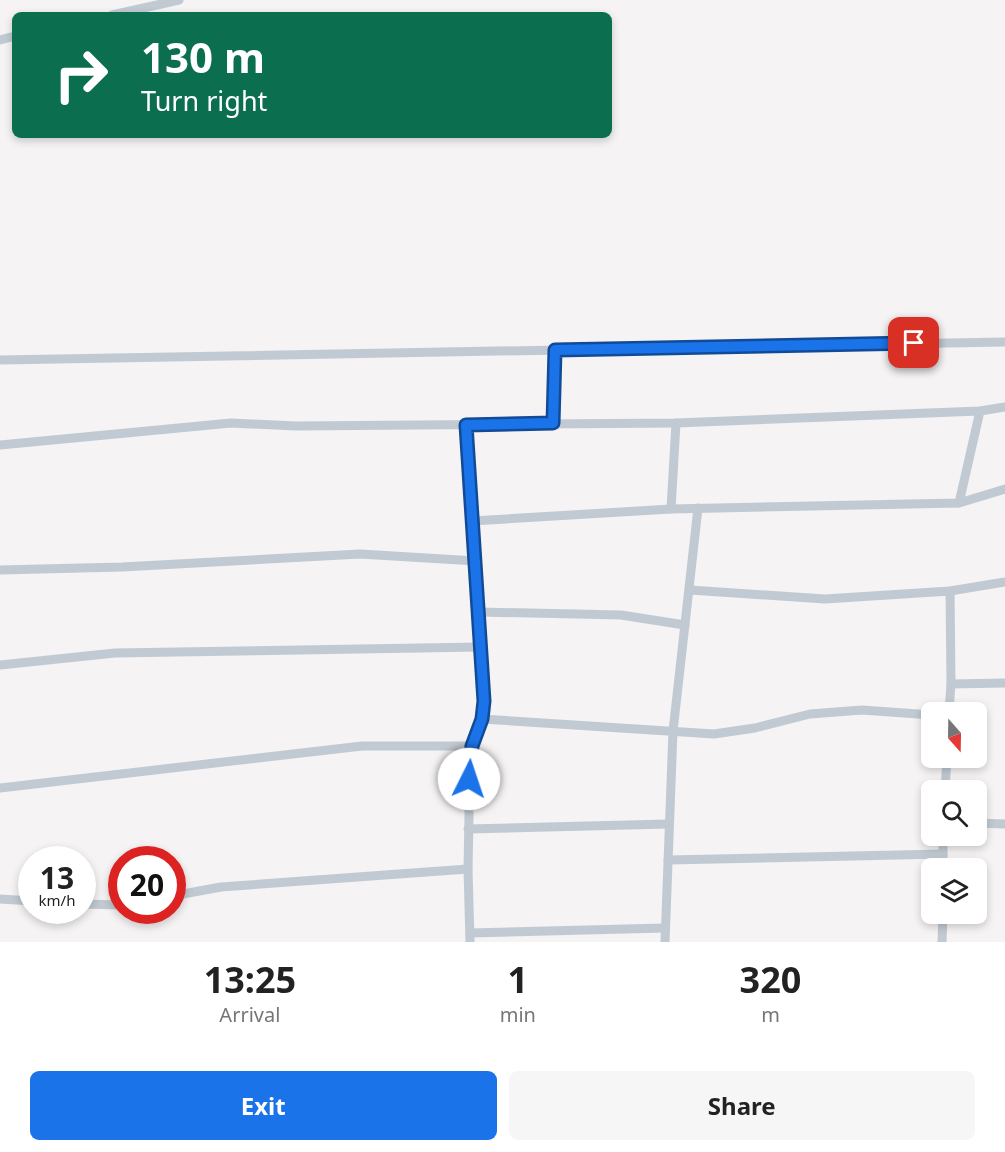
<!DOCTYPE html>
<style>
:root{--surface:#fff;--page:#f6f6f6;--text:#222;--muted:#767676;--accent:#1a73e8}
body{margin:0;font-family:"Noto Sans",sans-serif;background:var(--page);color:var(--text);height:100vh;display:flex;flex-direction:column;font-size:22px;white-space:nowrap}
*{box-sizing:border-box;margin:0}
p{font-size:20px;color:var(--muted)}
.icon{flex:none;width:33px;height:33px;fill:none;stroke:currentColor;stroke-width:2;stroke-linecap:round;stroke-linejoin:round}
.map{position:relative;height:942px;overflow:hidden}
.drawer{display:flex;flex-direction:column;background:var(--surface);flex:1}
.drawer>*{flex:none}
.hud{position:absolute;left:12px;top:12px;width:600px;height:126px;border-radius:9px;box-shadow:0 3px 9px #0003;background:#0b6e4f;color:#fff;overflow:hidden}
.needle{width:39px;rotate:160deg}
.tools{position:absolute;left:921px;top:702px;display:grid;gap:12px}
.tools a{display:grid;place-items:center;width:66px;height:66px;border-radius:9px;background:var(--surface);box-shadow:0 3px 9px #0003;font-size:30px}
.speed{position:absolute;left:18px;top:846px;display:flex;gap:12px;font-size:30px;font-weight:700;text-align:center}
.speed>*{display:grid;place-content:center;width:78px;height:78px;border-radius:50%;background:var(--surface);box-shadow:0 3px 9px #0003;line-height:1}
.speed small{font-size:15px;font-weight:400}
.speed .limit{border:9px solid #d22;background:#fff;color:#111}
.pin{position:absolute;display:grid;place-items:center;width:51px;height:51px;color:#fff;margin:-26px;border-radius:12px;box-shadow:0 3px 9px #0006}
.me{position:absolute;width:66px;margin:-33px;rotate:4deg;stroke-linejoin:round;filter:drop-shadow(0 0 4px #0008)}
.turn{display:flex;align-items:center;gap:21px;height:126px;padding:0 30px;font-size:27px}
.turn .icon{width:78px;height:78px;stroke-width:2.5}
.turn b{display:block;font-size:42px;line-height:51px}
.eta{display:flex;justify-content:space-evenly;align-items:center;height:102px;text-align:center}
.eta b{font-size:36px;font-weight:700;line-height:42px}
.button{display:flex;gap:12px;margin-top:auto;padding:12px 30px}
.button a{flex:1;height:69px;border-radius:9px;background:var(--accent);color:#fff;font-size:24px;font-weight:700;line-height:69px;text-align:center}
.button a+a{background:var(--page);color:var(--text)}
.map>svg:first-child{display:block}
</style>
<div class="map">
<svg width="1005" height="942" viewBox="0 0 1005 942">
<rect width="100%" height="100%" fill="#f5f3f3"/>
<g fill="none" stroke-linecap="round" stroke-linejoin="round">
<g stroke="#c1cad2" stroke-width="9">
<polyline points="112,15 179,0"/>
<polyline points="0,40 15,36"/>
<polyline points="0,360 1005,342"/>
<polyline points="553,423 554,350"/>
<path d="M466 425 484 701C482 723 472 741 470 763L468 869 470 942"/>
<polyline points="0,445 231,423 296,426 676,423 980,411 1005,407"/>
<polyline points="959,503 980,411"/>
<polyline points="671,509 676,423"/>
<polyline points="472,521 671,509 959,503 1005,489"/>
<polyline points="0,570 122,567 360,554 476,561"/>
<polyline points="690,590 825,599 950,591 1005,582"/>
<polyline points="479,612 621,615 685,625"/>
<polyline points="0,665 115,653 480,647"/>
<polyline points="951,684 1005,683"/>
<polyline points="949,712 951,684 950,591"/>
<polyline points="482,719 714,734 755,728 810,714 862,710 932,715"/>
<polyline points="0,788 362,746 472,746"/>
<polyline points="945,790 947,758"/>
<polyline points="976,823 1005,824"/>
<polyline points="468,829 668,824"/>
<polyline points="668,860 943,854"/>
<polyline points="943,868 943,836"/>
<polyline points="172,896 221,887 468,869"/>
<polyline points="0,899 32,901"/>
<polyline points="82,904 122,905"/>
<polyline points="470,933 665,928"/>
<polyline points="665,942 673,731 698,508"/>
<polyline points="942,942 943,914"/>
</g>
</g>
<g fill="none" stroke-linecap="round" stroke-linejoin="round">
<defs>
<polyline id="route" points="469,779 472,746 482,719 484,701 466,425 553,423 555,350 914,343"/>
</defs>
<use href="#route" stroke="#114b97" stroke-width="15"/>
<use href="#route" stroke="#1a73e8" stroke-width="10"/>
</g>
</svg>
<div class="tools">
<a><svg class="needle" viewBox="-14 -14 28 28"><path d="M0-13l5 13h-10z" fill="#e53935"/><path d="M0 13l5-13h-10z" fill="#767676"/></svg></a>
<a><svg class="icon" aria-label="search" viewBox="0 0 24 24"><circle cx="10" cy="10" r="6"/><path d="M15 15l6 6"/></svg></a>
<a><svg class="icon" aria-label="layers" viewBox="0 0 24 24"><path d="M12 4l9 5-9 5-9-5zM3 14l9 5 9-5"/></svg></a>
</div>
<div class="speed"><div>13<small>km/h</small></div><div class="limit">20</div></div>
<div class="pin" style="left:914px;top:343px;background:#d93025"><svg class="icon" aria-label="arrive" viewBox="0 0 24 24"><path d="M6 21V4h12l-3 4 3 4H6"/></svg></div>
<svg class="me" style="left:469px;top:779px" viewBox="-20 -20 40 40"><circle r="19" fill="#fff"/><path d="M0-13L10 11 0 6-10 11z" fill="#1a73e8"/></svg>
<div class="hud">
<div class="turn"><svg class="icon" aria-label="right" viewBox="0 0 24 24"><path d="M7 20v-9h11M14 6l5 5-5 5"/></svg><div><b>130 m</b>Turn right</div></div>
</div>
</div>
<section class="drawer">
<div class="eta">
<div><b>13:25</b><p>Arrival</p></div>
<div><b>1</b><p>min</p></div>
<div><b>320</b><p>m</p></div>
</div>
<div class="button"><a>Exit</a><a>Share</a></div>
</section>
